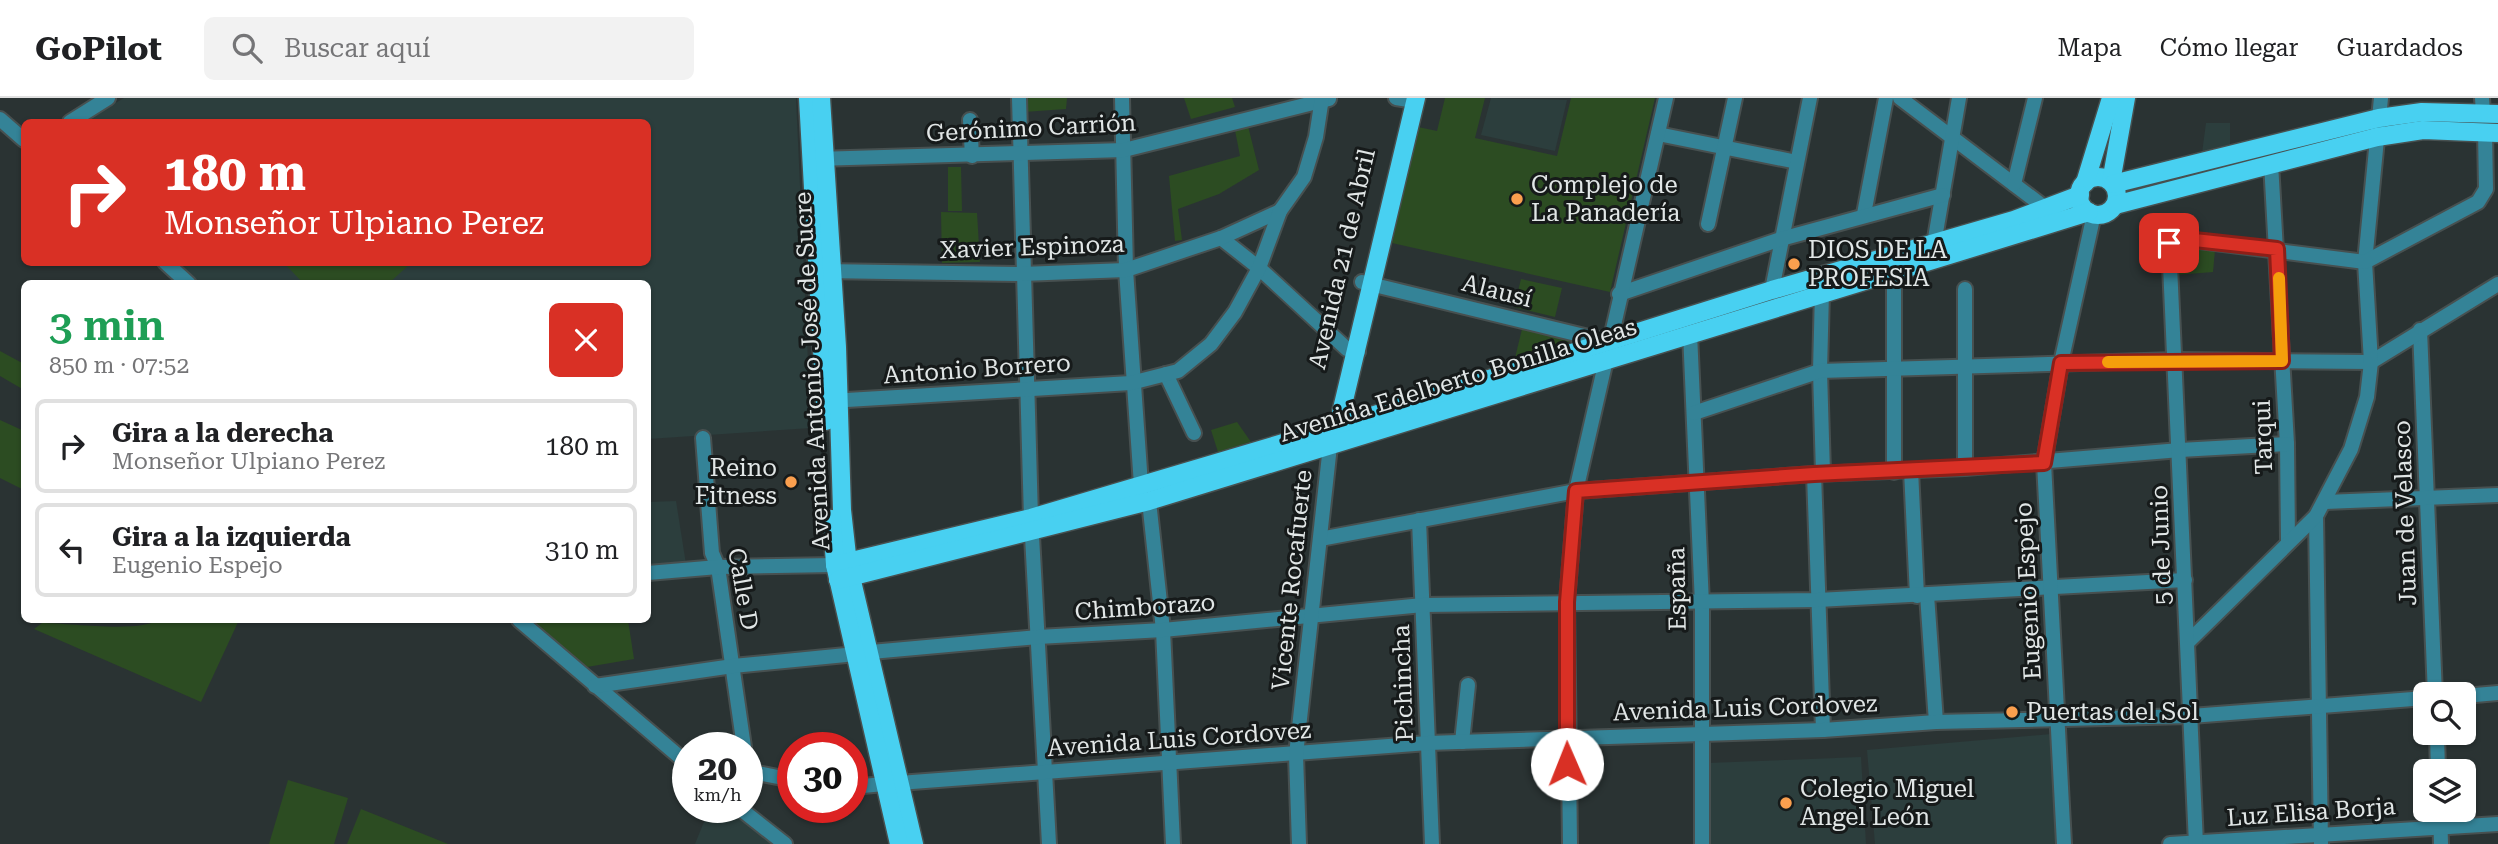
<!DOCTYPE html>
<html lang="es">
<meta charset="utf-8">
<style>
:root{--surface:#fff;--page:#f2f2f2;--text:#202124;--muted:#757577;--line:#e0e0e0}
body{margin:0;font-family:"Roboto Serif",serif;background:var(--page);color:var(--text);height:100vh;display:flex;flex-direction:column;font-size:26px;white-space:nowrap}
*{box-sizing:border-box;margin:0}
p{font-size:23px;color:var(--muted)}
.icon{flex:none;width:38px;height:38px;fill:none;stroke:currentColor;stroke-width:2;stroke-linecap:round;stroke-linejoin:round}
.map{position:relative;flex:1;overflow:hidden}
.details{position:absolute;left:21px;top:182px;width:630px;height:343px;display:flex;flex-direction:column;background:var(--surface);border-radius:10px;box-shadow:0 2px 5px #0004}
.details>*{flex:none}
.banner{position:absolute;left:21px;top:21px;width:630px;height:147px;border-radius:10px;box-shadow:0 2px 5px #0004;background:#d93025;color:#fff;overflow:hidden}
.tools{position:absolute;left:2413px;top:584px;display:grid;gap:14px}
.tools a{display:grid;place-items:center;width:63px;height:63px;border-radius:10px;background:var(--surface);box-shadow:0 2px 5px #0004;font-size:35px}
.speed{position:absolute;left:672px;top:634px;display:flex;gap:14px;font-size:35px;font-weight:700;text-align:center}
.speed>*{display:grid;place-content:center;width:91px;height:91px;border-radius:50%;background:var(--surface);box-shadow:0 2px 5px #0004;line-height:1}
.speed small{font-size:18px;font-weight:400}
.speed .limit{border:10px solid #d22;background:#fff;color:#111}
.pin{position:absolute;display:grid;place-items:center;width:60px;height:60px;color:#fff;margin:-30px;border-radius:14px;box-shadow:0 4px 10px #0006}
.me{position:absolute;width:77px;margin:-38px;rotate:359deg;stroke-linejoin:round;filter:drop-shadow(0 0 5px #0008)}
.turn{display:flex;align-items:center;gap:24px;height:147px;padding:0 28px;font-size:32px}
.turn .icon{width:91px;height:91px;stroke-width:2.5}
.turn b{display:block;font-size:49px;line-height:60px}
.round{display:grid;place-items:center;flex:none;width:74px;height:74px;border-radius:10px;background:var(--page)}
.overview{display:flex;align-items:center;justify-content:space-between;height:119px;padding:0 28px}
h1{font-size:42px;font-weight:600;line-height:52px;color:#1e9e55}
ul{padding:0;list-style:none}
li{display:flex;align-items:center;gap:21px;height:94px;margin:0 14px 10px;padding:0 14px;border:4px solid var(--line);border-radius:10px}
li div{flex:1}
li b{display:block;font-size:26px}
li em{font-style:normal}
header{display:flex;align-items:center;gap:42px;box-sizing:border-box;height:98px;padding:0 35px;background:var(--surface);border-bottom:2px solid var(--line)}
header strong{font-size:33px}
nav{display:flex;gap:38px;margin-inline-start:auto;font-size:24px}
.search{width:490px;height:63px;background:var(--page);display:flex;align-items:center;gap:18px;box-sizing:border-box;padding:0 24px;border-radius:10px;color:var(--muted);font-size:26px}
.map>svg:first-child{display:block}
</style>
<header>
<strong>GoPilot</strong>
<div class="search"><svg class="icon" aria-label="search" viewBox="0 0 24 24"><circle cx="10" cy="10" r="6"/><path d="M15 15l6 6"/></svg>Buscar aquí</div>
<nav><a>Mapa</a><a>Cómo llegar</a><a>Guardados</a></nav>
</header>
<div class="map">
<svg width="2498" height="746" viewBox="0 0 2498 746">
<rect width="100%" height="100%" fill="#2a3333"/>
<g fill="#2c3e3d">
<polygon points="124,0 796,0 811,330 648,341 648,186 196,186 173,165 648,164 648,24 83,24"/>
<polygon points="1491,0 1567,2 1555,53 1481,37"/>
<polygon points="2206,25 2230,25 2230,46 2202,55"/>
<polygon points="676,403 686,466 650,468 648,404"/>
<polygon points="2051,636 2059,746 1875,746 1867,652"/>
<polygon points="1861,659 1866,746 1709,746 1707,665"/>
<polygon points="710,709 731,709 774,746 695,746"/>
</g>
<g fill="#2c4c22">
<polygon points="1024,0 1067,0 1066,11 1024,14"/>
<polygon points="1184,0 1232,0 1235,9 1191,21"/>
<polygon points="1445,0 1485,0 1475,40 1557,58 1571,0 1655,0 1610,194 1392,145 1418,29 1437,33"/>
<polygon points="1247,24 1259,72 1219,96 1178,111 1182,142 1175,143 1169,78 1240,58 1234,27"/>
<polygon points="948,69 961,69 962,113 948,113"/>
<polygon points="941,114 977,115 980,164 942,165"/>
<polygon points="2174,149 2215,152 2213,174 2175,177"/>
<polygon points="284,165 411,165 388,186 303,185"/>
<polygon points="1521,181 1562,190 1555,219 1514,209"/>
<polygon points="1523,227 1574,242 1514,264"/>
<polygon points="0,253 24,266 24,292 0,278"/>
<polygon points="0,322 24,333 24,392 0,380"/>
<polygon points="1237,324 1251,344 1218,354 1211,332"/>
<path d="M158 522H239L201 604 34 531 42 525C69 525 138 535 158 522Z"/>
<polygon points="530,522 628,522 634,561 587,569"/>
<polygon points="288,682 348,700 334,746 269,746"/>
<polygon points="361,711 448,746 347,746"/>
</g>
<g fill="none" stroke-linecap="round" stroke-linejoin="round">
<defs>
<g id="minor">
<polyline points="1019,0 1031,420 1049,746"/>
<polyline points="1122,0 1126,172 1141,387"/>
<polyline points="1396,0 1415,3"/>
<polyline points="1900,0 2048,112"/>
<polyline points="2482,0 2483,14"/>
<polyline points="0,21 24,42"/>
<polyline points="970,22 972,58"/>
<polyline points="70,24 108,0"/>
<polyline points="1658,36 1797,64"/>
<polyline points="816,61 1124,52 1329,1"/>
<polyline points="2271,65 2287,346 2288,443"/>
<polyline points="2014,86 2035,0"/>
<polyline points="1864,116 1886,0"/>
<polyline points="1708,126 1735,0"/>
<polyline points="1221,140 1259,170 1347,251 1358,254"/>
<polyline points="1934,146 1959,0"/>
<polyline points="165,164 189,186"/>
<polyline points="823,173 1022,176 1126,172 1221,140 1280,113"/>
<polyline points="1894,173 1894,374"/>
<polyline points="1362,184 1609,244"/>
<polyline points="1772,192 1810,0"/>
<polyline points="1822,194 1820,273 1823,375"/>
<polyline points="1619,196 1781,141 1943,97"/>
<polyline points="2420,232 2435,597"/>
<polyline points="1690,235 1702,506 1702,746"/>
<polyline points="1166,276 1194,335"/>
<polyline points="830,303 1131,285 1178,273 1211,246 1235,214 1259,170 1280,113 1304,79 1316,39 1322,0"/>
<polyline points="1694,315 1820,273 2176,262 2371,264 2498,186"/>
<polyline points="703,340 712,455 718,469 744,649"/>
<polyline points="1965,370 1965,191"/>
<polyline points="1911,372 1917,498"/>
<polyline points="1814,376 1823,632"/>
<polyline points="1149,403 1163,532 1173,746"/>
<polyline points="2325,404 2498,397"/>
<polyline points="2316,418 2321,745"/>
<polyline points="1419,422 1432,746"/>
<polyline points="1320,441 1576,393 1814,376 1965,370 2180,352 2287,346"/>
<polyline points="648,475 718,469 835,467"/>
<polyline points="1927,497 1936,624"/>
<polyline points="519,522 688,666"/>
<polyline points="2188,544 2316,418 2351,351 2367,299 2371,264 2365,164 2381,0"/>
<polyline points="871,554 1038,539 1163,532 1423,507 1818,502 2185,482"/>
<polyline points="595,588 733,568 856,556"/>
<polyline points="2464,598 2498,595"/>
<polyline points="2437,635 2438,674"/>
<polyline points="1462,644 1468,587"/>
<polyline points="747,662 757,675 793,682"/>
<polyline points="899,685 1428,645 1823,632 1936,624 2191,618 2426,600"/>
<polyline points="852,689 884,686"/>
<polyline points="738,709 785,746"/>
<polyline points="2440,712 2441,746"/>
<polyline points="1299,746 1296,657 1330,348"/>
<polyline points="1570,746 1567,504 1576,393 1666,0"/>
<polyline points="2064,746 2044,365 2061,265 2094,116"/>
<polyline points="2170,746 2498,726"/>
<polyline points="2196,746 2169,145 2176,140 2365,164 2478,104 2486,91 2485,33"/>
</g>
<g id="major">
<polyline points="808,0 826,323"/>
<polyline points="821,0 837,249 842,412 848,466 914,746"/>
<circle cx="2098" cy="98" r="19"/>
<polyline points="2111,84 2126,0"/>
<polyline points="2085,85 2111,0"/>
<polyline points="2113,86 2379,20 2422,14 2498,16"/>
<polyline points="2115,107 2377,39 2423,32 2498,35"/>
<polyline points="1336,336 1416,0"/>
<polyline points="832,421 835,467 899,746"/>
<polyline points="835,467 1031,420 1327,332 1772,192 2014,122 2080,97"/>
<polyline points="838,482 1149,403 2089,114"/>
</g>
</defs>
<use href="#minor" stroke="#475050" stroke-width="18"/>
<use href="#major" stroke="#475050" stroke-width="21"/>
<use href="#minor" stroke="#348397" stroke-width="14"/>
<use href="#major" stroke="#48d0f1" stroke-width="18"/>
</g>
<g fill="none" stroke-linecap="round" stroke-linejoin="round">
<defs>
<polyline id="route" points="1567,666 1567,504 1576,393 1814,376 2044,365 2061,265 2282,263 2277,151 2176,140 2169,145"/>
</defs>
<use href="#route" stroke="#8d1f18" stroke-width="18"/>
<use href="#route" stroke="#d93025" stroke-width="12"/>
<polyline stroke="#f59e0b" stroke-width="12" points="2108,264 2282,263 2279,180"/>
</g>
<g fill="#fa9f4e" stroke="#161a1a" stroke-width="2.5">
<circle cx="1517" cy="101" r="7"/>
<circle cx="1794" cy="166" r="7"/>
<circle cx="791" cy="384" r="7"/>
<circle cx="2012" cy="614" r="7"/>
<circle cx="1786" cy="705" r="7"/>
</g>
<g text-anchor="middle" stroke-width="6" stroke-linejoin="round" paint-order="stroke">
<g font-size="24" fill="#e1e6e6" stroke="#161a1a">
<text transform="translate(1031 30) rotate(-3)" y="8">Gerónimo Carrión</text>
<text transform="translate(1032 149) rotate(-2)" y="8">Xavier Espinoza</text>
<text transform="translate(1342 161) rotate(-77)" y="8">Avenida 21 de Abril</text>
<text transform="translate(1497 193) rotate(14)" y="8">Alausí</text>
<text transform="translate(977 271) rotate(-4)" y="8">Antonio Borrero</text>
<text transform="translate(812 273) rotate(-93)" y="8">Avenida Antonio José de Sucre</text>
<text transform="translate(1458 282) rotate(-17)" y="8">Avenida Edelberto Bonilla Oleas</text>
<text transform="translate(2263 339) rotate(-92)" y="8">Tarqui</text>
<text transform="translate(2405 415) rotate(-92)" y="8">Juan de Velasco</text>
<text transform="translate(2161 447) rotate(-92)" y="8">5 de Junio</text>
<text transform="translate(1292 482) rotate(-84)" y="8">Vicente Rocafuerte</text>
<text transform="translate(743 491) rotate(80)" y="8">Calle D</text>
<text transform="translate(1677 491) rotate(-91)" y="8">España</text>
<text transform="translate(2028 493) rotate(-93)" y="8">Eugenio Espejo</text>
<text transform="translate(1145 509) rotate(-4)" y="8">Chimborazo</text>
<text transform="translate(1403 585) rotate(-92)" y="8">Pichincha</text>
<text transform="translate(1745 610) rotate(-2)" y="8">Avenida Luis Cordovez</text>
<text transform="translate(1179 641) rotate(-4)" y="8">Avenida Luis Cordovez</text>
<text transform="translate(2311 714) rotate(-4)" y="8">Luz Elisa Borja</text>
</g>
<g font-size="24" fill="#e1e6e6" stroke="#161a1a" text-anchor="start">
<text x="1531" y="95">Complejo de<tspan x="1531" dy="28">La Panadería</tspan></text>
<text x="1808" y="160">DIOS DE LA<tspan x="1808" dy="28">PROFESIA</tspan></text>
<text x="777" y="378" text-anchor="end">Reino<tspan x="777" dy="28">Fitness</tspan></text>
<text x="2026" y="622">Puertas del Sol</text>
<text x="1800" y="699">Colegio Miguel<tspan x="1800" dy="28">Angel León</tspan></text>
</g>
</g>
</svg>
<div class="tools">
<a><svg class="icon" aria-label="search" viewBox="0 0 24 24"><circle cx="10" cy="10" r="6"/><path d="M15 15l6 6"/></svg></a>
<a><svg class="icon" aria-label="layers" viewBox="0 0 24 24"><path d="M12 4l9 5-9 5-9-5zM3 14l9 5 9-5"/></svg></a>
</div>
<div class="speed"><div>20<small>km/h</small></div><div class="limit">30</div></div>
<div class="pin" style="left:2169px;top:145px;background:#d93025"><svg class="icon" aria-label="arrive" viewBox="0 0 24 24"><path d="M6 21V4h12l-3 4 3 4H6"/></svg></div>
<svg class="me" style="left:1567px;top:666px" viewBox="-20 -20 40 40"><circle r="19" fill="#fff"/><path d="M0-13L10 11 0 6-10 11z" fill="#d93025"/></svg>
<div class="banner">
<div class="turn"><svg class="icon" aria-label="right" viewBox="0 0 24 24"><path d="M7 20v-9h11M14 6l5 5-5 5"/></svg><div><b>180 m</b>Monseñor Ulpiano Perez</div></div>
</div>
<section class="details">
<div class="overview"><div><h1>3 min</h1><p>850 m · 07:52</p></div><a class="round" style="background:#d93025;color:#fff"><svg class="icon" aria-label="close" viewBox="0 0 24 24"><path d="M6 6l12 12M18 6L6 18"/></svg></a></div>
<ul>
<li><svg class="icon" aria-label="right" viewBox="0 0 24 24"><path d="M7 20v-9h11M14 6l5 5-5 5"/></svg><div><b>Gira a la derecha</b><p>Monseñor Ulpiano Perez</p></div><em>180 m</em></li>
<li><svg class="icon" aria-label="left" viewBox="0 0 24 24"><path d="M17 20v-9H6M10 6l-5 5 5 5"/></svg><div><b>Gira a la izquierda</b><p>Eugenio Espejo</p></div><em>310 m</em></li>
</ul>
</section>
</div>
